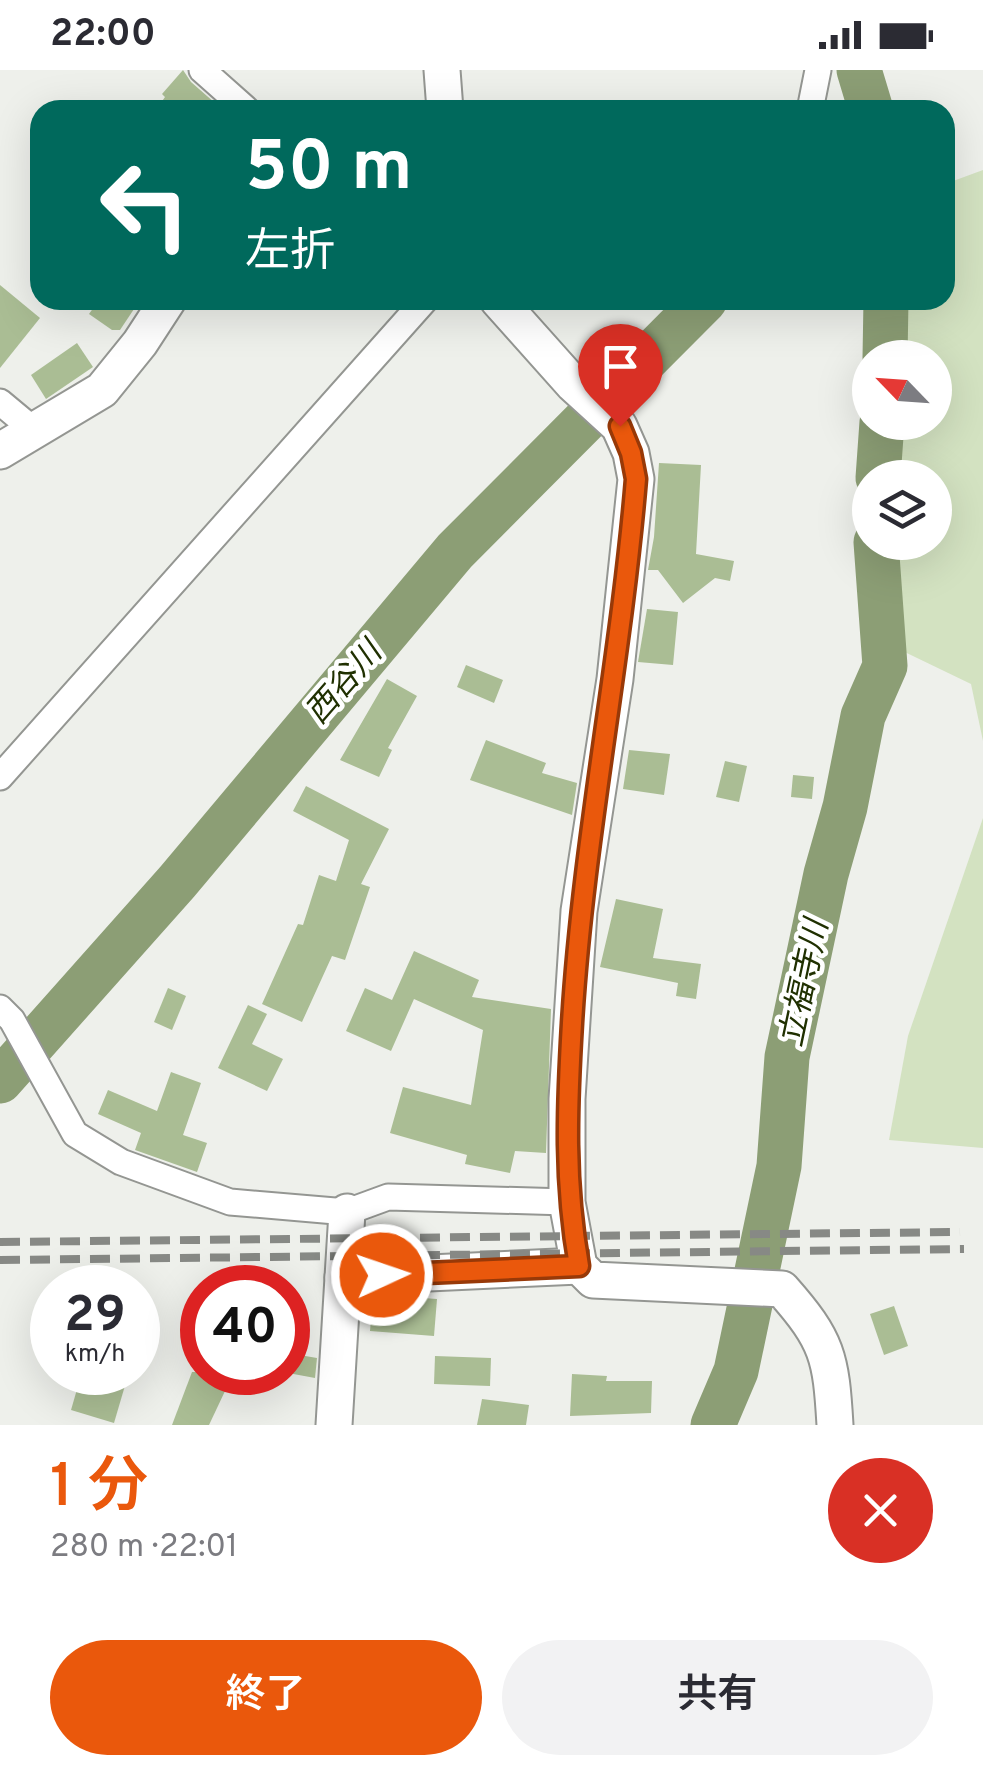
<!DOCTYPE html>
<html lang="ja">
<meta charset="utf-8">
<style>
:root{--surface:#fff;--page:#f2f2f3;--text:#2b2b33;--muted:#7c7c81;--accent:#ea580c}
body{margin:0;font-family:Overpass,"Noto Sans JP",sans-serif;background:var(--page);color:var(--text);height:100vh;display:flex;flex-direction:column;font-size:38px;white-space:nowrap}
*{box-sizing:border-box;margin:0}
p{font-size:32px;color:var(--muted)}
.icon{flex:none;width:55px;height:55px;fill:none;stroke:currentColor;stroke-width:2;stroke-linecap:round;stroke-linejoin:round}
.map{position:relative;height:1355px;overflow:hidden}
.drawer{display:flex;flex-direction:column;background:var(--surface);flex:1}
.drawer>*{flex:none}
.hud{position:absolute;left:30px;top:30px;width:925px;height:210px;border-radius:30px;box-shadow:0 10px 40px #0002;background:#00695c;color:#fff;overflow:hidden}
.needle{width:65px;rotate:295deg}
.fabs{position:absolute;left:852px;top:270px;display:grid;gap:20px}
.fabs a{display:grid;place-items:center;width:100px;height:100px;border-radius:50%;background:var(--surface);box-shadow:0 10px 40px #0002;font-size:50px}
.speed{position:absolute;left:30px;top:1195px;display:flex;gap:20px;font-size:50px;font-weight:700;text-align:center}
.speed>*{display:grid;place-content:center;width:130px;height:130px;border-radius:50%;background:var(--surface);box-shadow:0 10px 40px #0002;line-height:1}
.speed small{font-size:25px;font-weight:400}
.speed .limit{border:15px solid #d22;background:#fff;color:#111}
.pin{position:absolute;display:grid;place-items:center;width:85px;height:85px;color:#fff;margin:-102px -42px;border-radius:50% 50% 50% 0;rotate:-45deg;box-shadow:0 0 10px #0007}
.pin .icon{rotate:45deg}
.me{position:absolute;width:110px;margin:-55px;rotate:87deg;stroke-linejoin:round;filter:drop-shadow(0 0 8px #0008)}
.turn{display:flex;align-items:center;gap:35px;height:210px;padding:0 50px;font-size:45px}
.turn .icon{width:130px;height:130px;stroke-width:2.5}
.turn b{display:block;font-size:70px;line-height:85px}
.round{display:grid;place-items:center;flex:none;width:105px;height:105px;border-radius:52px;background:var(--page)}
.head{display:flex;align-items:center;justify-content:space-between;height:170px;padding:0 50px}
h1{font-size:60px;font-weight:600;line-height:75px;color:var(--accent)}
.button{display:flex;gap:20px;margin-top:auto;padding:20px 50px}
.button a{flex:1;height:115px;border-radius:60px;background:var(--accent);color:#fff;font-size:40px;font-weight:600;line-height:115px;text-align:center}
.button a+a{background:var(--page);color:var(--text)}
.status{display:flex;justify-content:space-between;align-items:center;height:70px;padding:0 50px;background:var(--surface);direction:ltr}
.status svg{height:28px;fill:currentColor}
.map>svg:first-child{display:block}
</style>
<div class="status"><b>22:00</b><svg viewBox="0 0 49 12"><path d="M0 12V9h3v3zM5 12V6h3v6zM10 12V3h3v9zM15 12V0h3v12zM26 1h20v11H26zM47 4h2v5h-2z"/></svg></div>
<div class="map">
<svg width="983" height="1355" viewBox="0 0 983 1355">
<rect width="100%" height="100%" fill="#eef0eb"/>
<g fill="#d3e2c1">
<polygon points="983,100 983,671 971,614 886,573 886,473 935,472 935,408 890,407 895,353 935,352 935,288 900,287 905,230 945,230 945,114"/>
<polygon points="983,748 983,1078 889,1070 908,966"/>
</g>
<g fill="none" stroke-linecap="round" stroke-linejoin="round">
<g stroke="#8c9e75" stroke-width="45">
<polyline points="859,0 871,40"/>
<polyline points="885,288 886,230"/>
<polyline points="878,408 882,352"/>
<polyline points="0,1011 177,812 455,481 705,230"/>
<polyline points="713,1355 736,1301 779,1096 787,987 826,804 845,737 863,646 885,596 876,472"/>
</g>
</g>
<g fill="#aabd94">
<polygon points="183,0 191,12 223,40 156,40 165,27 162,24"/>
<polygon points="0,215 40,248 0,298"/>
<polygon points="99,230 140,230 120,260 112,260 89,244"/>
<polygon points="77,273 93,297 46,329 31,305"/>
<polygon points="659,393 701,395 696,484 734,491 730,511 715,508 683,533 658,500 648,500 654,467"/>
<polygon points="647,539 678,542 673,595 638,592"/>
<polygon points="466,595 503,610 494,633 457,617"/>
<polygon points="387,609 417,626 388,678 392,680 379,707 340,690"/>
<polygon points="486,670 546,693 542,703 577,713 572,745 470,710"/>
<polygon points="629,680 670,684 664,725 623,719"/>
<polygon points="725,691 747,696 739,732 716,727"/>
<polygon points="793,705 814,707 812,729 791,727"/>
<polygon points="306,716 389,759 361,814 370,817 345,890 332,886 302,952 262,934 298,854 303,855 319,805 336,811 349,770 293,741"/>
<polygon points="616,829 663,839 653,888 701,894 696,929 676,926 678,913 600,897"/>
<polygon points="414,881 479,910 472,927 551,939 546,1083 515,1081 510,1103 465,1094 467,1085 390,1063 403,1017 471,1035 483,960 414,929 391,981 346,961 365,918 392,930"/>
<polygon points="168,918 186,926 172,960 154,952"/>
<polygon points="248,935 267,944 252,974 283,989 267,1021 218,998"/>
<polygon points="171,1002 201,1013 183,1065 207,1073 197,1102 135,1080 141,1063 98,1044 108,1020 157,1041"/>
<polygon points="395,1226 437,1229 434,1266 370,1261 373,1227"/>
<polygon points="894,1236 908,1276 884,1285 870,1244"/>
<polygon points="288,1283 317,1288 315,1308 288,1303"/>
<polygon points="435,1286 491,1288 490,1316 434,1314"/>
<polygon points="82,1302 129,1302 114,1353 71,1340"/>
<polygon points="192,1302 234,1302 209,1355 172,1355"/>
<polygon points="572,1304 607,1306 606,1311 652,1311 651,1343 570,1346"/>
<polygon points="482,1329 529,1335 526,1355 477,1355"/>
</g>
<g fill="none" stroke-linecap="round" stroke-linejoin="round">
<defs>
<g id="street">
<polyline points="202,0 247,40"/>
<polyline points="810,40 818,0"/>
<polyline points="0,332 36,362"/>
<polyline points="0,707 425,230"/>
<polyline points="0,938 12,950 75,1064 121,1092 230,1132 347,1142 388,1127 567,1132"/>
</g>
<g id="secondary">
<polyline points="442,0 445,40"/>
<path d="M498 230 573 314 619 356 631 383 636 409 615 609 579 841 567 1029V1132L579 1196 593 1210 782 1219C828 1271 831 1287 835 1355"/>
<polyline points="0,381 102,320 140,273 168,230"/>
<polyline points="343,1207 579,1196"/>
<polyline points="334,1355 347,1142"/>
</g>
</defs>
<use href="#street" stroke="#949692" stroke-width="29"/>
<use href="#secondary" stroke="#949692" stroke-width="39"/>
<use href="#street" stroke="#fff" stroke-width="25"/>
<use href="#secondary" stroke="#fff" stroke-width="35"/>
<g stroke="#878985" stroke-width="8" stroke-dasharray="20 10" stroke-linecap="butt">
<polyline points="0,1172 960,1162"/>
<polyline points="0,1190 964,1179"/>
</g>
</g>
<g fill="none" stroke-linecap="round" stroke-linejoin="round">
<defs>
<path id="route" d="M382 1205 579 1196C564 1112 567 1038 572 953 583 770 621 591 636 409L631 383 620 356"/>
</defs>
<use href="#route" stroke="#983908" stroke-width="25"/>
<use href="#route" stroke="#ea580c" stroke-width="18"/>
</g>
<g text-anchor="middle" stroke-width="9" stroke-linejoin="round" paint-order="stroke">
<g font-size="32" font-style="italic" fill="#203001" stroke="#fff">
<text transform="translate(343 612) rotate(-49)" y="11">西谷川</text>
<text transform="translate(803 913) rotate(-78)" y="11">立福寺川</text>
</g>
</g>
</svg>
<div class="fabs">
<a><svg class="needle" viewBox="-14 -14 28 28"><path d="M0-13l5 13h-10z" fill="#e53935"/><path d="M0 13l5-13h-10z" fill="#7c7c81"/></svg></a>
<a><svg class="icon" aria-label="layers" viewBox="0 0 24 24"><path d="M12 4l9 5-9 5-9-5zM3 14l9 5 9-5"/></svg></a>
</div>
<div class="speed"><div>29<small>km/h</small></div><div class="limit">40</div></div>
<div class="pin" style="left:620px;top:356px;background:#d93025"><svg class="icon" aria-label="arrive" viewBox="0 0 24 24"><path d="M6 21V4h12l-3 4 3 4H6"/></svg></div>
<svg class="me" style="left:382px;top:1205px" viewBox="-20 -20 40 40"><circle r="17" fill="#ea580c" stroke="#fff" stroke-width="3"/><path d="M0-11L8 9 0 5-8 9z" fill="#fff"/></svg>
<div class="hud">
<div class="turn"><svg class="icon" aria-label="left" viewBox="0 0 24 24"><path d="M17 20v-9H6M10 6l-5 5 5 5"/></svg><div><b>50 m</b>左折</div></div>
</div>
</div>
<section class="drawer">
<div class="head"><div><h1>1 分</h1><p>280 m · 22:01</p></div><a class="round" style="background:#d93025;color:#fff"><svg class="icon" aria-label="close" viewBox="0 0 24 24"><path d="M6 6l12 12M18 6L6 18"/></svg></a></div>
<div class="button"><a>終了</a><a>共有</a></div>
</section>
